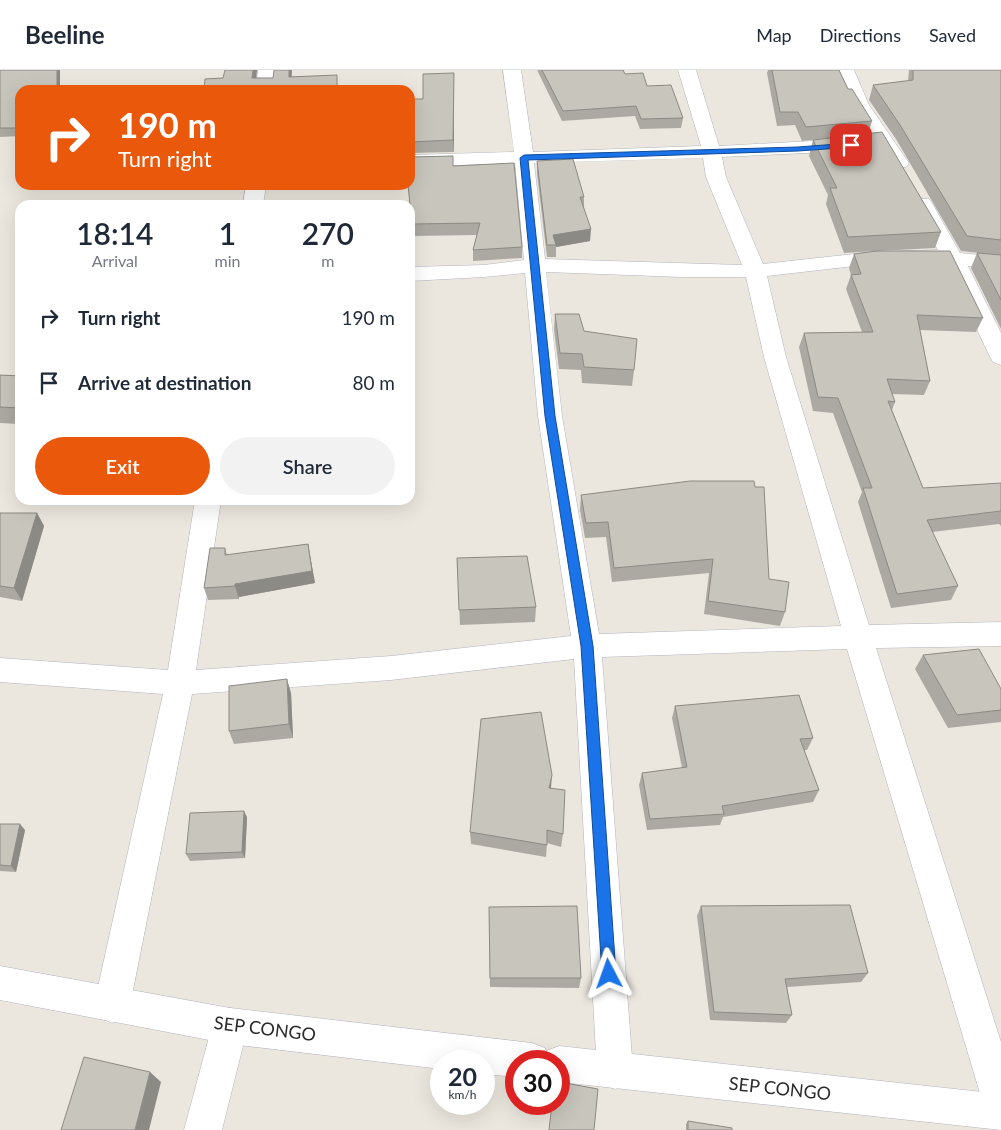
<!DOCTYPE html>
<style>
:root{--surface:#fff;--page:#f2f2f3;--text:#1f2937;--muted:#747a83;--line:#e0e1e3;--accent:#ea580c}
body{margin:0;font-family:Lato,sans-serif;background:var(--page);color:var(--text);height:100vh;display:flex;flex-direction:column;font-size:19px;white-space:nowrap}
*{box-sizing:border-box;margin:0}
p{font-size:16px;color:var(--muted)}
.icon{flex:none;width:28px;height:28px;fill:none;stroke:currentColor;stroke-width:2;stroke-linecap:round;stroke-linejoin:round}
.map{position:relative;flex:1;overflow:hidden}
.details{position:absolute;left:15px;top:130px;width:400px;height:305px;display:flex;flex-direction:column;background:var(--surface);border-radius:15px;box-shadow:0 5px 20px #0002}
.details>*{flex:none}
.guide{position:absolute;left:15px;top:15px;width:400px;height:105px;border-radius:15px;box-shadow:0 5px 20px #0002;background:#ea580c;color:#fff;overflow:hidden}
.speed{position:absolute;left:430px;top:980px;display:flex;gap:10px;font-size:25px;font-weight:700;text-align:center}
.speed>*{display:grid;place-content:center;width:65px;height:65px;border-radius:50%;background:var(--surface);box-shadow:0 5px 20px #0002;line-height:1}
.speed small{font-size:12px;font-weight:400}
.speed .limit{border:8px solid #d22;background:#fff;color:#111}
.pin{position:absolute;display:grid;place-items:center;width:42px;height:42px;color:#fff;margin:-21px;border-radius:10px;box-shadow:0 2px 8px #0006}
.me{position:absolute;width:55px;margin:-28px;rotate:356deg;stroke-linejoin:round;filter:drop-shadow(0 0 4px #0008)}
.turn{display:flex;align-items:center;gap:18px;height:105px;padding:0 20px;font-size:22px}
.turn .icon{width:65px;height:65px;stroke-width:2.5}
.turn b{display:block;font-size:35px;line-height:42px}
.eta{display:flex;justify-content:space-evenly;align-items:center;height:85px;text-align:center}
.eta b{font-size:30px;font-weight:600;line-height:35px}
.cta{display:flex;gap:10px;margin-top:auto;padding:10px 20px}
.cta a{flex:1;height:58px;border-radius:30px;background:var(--accent);color:#fff;font-size:20px;font-weight:600;line-height:58px;text-align:center}
.cta a+a{background:var(--page);color:var(--text)}
ul{padding:0;list-style:none}
li{display:flex;align-items:center;gap:15px;height:65px;padding:0 20px}
li div{flex:1}
li b{display:block;font-size:19px}
li em{font-style:normal}
header{display:flex;align-items:center;gap:30px;box-sizing:border-box;height:70px;padding:0 25px;background:var(--surface);border-bottom:1px solid var(--line)}
header strong{font-size:24px}
nav{display:flex;gap:28px;margin-inline-start:auto;font-size:18px}
.map>svg:first-child{display:block}
</style>
<header>
<strong>Beeline</strong>
<nav><a>Map</a><a>Directions</a><a>Saved</a></nav>
</header>
<div class="map">
<svg width="1001" height="1060" viewBox="0 0 1001 1060">
<rect width="100%" height="100%" fill="#ece7de"/>
<g fill="none" stroke-linecap="round" stroke-linejoin="round">
<defs>
<g id="minor">
<polygon points="258,0 276,0 274,20 256,20"/>
<path d="M503 0H521L533 82 701 76 678 0H696L719 76 849 69 856 71 858 75 856 79 849 81 722 87 726 107 763 194 872 182 938 180 912 133 915 129H929L932 133 960 183 1001 187V199L968 196 1001 263V295L993 292 990 287 946 194H872L767 206 786 287 869 555 1001 552V576L876 578 1001 972V1049L988 1043 982 1030 847 579 602 587 633 1001 628 1014 615 1019 602 1014 597 1001 574 589 391 610 192 624 130 935 124 947 112 953 100 947 94 935 163 624 0 612V588L168 600 195 430H221L196 600 391 586 571 566 538 346 525 203 484 207 410 211V197L484 195 524 190 515 93 410 97V85L514 82ZM703 88 706 107 742 195 545 189 534 93ZM546 202 682 207H746L764 287 841 556 599 564 562 346Z"/>
<polygon points="836,0 854,0 869,35 909,93 906,97 892,97 851,35"/>
<polygon points="246,115 266,115 263,135 243,135"/>
<polygon points="230,938 243,943 248,956 222,1060 184,1060 212,956 217,943"/>
</g>
<polygon id="tertiary" points="0,896 230,938 532,973 545,978 546,981 559,976 1001,1024 1001,1060 559,1012 559,991 516,991 516,1007 484,1004 484,991 441,991 441,999 230,974 0,930"/>
</defs>
<use href="#minor" stroke="#b1b3be" stroke-width="1"/>
<use href="#tertiary" stroke="#b1b3be" stroke-width="1"/>
<use href="#minor" fill="#fff" fill-rule="evenodd"/>
<use href="#tertiary" fill="#fff" fill-rule="evenodd"/>
</g>
<g fill="#aca9a2">
<polygon points="0,0 60,0 60,20 20,20 20,66 0,67"/>
<polygon points="537,0 623,0 625,4 647,16 683,48 681,58 640,59 635,46 562,51"/>
<polygon points="768,0 839,0 848,19 872,51 868,64 941,162 935,178 878,181 983,248 976,262 920,260 930,311 924,325 892,324 895,332 892,340 923,418 1001,413 1001,456 999,454 932,462 958,516 951,530 891,538 858,432 862,422 833,343 813,341 799,277 804,263 862,262 846,219 851,205 849,198 854,184 876,181 844,183 826,134 828,125 809,86 813,70 829,68 802,71 795,55 777,56 767,3"/>
<polygon points="909,0 1001,0 1001,259 971,198 977,183 988,184 961,181 896,69 869,30 873,15 908,11"/>
<polygon points="454,3 454,82 410,83 410,29 423,29"/>
<polygon points="537,91 584,127 584,138 590,171 556,177 556,187 547,187 537,104"/>
<polygon points="454,96 522,177 522,188 473,191 473,180 477,165 413,166 408,115"/>
<polygon points="555,244 584,261 634,300 632,316 582,313 581,300 559,299 554,260"/>
<polygon points="0,305 20,306 20,354 0,353"/>
<polygon points="581,425 769,509 785,542 780,556 704,544 709,503 612,512 606,467 585,468 580,440"/>
<polygon points="0,443 37,443 44,456 22,531 0,527"/>
<polygon points="308,474 315,513 239,527 239,529 208,530 204,518 225,478 227,485"/>
<polygon points="457,488 536,537 535,552 460,555"/>
<polygon points="923,585 1001,619 1001,652 948,658 915,599"/>
<polygon points="291,623 293,668 234,674 229,661"/>
<polygon points="675,636 813,668 807,680 804,680 819,720 813,732 723,747 720,755 647,760 639,715 642,703 682,698 672,648"/>
<polygon points="551,718 563,764 561,777 547,773 546,787 471,774 470,762"/>
<polygon points="247,747 245,788 190,791 186,784"/>
<polygon points="0,754 25,760 16,802 0,801"/>
<polygon points="701,836 868,903 861,912 787,917 792,945 786,953 710,950 697,846"/>
<polygon points="489,837 581,908 579,918 490,917"/>
<polygon points="688,1051 732,1060 686,1060 686,1054"/>
</g>
<g fill="#8c8a84">
<rect x="57" y="0" width="3" height="20"/>
<polygon points="253,0 257,0 255,20 252,8"/>
<polygon points="289,0 292,0 291,20 289,7"/>
<polygon points="454,3 454,82 453,70"/>
<polygon points="591,159 590,171 556,177 553,165"/>
<polygon points="37,443 44,456 22,531 14,518"/>
<polygon points="308,474 315,513 239,527 239,529 235,516 235,514"/>
<polygon points="287,609 291,623 293,668 289,654"/>
<polygon points="552,705 551,718 548,731 549,718"/>
<polygon points="244,741 247,747 245,788 242,782"/>
<polygon points="20,754 25,760 16,802 11,796"/>
<polygon points="150,1002 161,1012 149,1060 135,1060"/>
</g>
<g fill="#c8c5bc" stroke="#8c8a84">
<polygon points="0,0 57,0 57,20 20,20 20,58 0,58"/>
<polygon points="225,0 253,0 252,8 273,8 274,0 289,0 289,7 337,5 337,20 204,20 205,9 223,8"/>
<polygon points="542,0 623,0 625,4 643,3 647,16 671,15 683,48 641,49 636,36 563,41"/>
<polygon points="772,0 839,0 848,19 852,19 872,51 806,57 798,42 780,42"/>
<polygon points="913,0 1001,0 1001,170 967,166 900,55 873,15 913,10"/>
<polygon points="454,3 453,70 410,72 410,29 423,29 423,4"/>
<polygon points="882,62 941,162 848,167 830,118 837,118 813,70"/>
<polygon points="453,86 453,96 514,93 522,177 473,180 480,153 412,154 408,115 410,115 410,87"/>
<polygon points="573,89 584,127 580,127 591,159 553,165 556,175 547,175 537,91"/>
<polygon points="877,181 950,181 983,248 917,245 930,311 887,309 895,332 888,331 923,418 1001,413 1001,441 927,450 958,516 897,524 863,418 872,418 838,328 818,327 804,263 873,262 851,205 861,204 854,184"/>
<polygon points="977,183 1001,185 1001,230"/>
<polygon points="555,244 579,244 584,261 637,269 634,300 584,297 582,284 560,283"/>
<polygon points="0,305 20,306 20,338 0,337"/>
<polygon points="690,411 754,411 755,417 764,417 769,509 789,512 785,542 708,531 713,489 614,498 608,452 586,453 581,425"/>
<polygon points="0,443 37,443 14,518 0,516"/>
<polygon points="308,474 312,501 235,514 235,516 204,518 210,478 225,478 225,485"/>
<polygon points="527,486 536,537 459,540 457,488"/>
<polygon points="979,579 1001,619 1001,640 957,645 923,585"/>
<polygon points="287,609 289,654 229,661 229,616"/>
<polygon points="799,625 813,668 800,669 819,720 722,736 724,744 650,749 642,703 687,697 675,636"/>
<polygon points="541,642 552,705 549,718 565,720 563,764 547,760 547,775 470,762 481,649"/>
<polygon points="244,741 242,782 186,784 190,743"/>
<polygon points="0,754 20,754 11,796 0,795"/>
<polygon points="850,835 868,903 785,909 792,945 714,942 701,836"/>
<polygon points="577,836 581,908 490,908 489,837"/>
<polygon points="84,987 150,1002 135,1060 61,1060"/>
<polygon points="559,1012 598,1019 594,1060 549,1060 552,1034 559,1034"/>
<polygon points="688,1051 732,1058 732,1060 688,1060"/>
</g>
<polygon fill="#1a73e8" stroke="#114b97" points="851,73 854,73 854,77 798,81 528,90 555,346 593,576 616,904 614,909 609,912 604,909 602,904 581,576 545,346 520,88 524,85 798,77"/>
<g text-anchor="middle" stroke-width="4.5" stroke-linejoin="round" paint-order="stroke">
<g font-size="18" fill="#2b2b2b" stroke="#fff">
<text transform="translate(265 959) rotate(7)" y="6">SEP CONGO</text>
<text transform="translate(780 1019) rotate(6)" y="6">SEP CONGO</text>
</g>
</g>
</svg>
<div class="speed"><div>20<small>km/h</small></div><div class="limit">30</div></div>
<div class="pin" style="left:851px;top:75px;background:#d93025"><svg class="icon" aria-label="arrive" viewBox="0 0 24 24"><path d="M6 21V4h12l-3 4 3 4H6"/></svg></div>
<svg class="me" style="left:609px;top:904px" viewBox="-20 -20 40 40"><path d="M0-17L14 15 0 8-14 15z" fill="#1a73e8" stroke="#fff" stroke-width="4"/></svg>
<div class="guide">
<div class="turn"><svg class="icon" aria-label="right" viewBox="0 0 24 24"><path d="M7 20v-9h11M14 6l5 5-5 5"/></svg><div><b>190 m</b>Turn right</div></div>
</div>
<section class="details">
<div class="eta">
<div><b>18:14</b><p>Arrival</p></div>
<div><b>1</b><p>min</p></div>
<div><b>270</b><p>m</p></div>
</div>
<ul>
<li><svg class="icon" aria-label="right" viewBox="0 0 24 24"><path d="M7 20v-9h11M14 6l5 5-5 5"/></svg><div><b>Turn right</b></div><em>190 m</em></li>
<li><svg class="icon" aria-label="arrive" viewBox="0 0 24 24"><path d="M6 21V4h12l-3 4 3 4H6"/></svg><div><b>Arrive at destination</b></div><em>80 m</em></li>
</ul>
<div class="cta"><a>Exit</a><a>Share</a></div>
</section>
</div>
